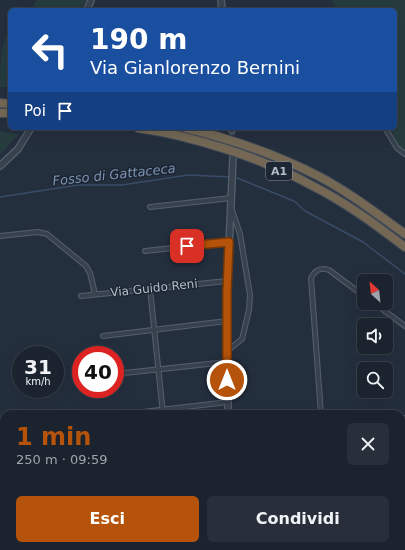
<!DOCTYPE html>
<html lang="it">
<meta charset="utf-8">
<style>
:root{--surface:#1b232e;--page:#282f3a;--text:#f1f3f6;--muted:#a0a4aa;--line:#39404a;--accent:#b45309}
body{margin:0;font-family:"DejaVu Sans",sans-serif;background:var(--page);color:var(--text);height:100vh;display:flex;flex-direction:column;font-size:15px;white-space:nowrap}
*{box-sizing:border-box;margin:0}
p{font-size:13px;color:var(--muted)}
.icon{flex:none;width:22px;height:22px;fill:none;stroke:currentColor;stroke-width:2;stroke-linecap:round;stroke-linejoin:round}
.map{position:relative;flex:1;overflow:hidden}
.drawer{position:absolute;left:0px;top:410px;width:405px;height:140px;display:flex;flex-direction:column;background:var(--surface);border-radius:12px 12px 0 0;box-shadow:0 4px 16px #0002,0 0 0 1px var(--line)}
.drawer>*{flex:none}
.guide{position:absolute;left:8px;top:8px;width:389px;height:122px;border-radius:6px;box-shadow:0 4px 16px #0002,0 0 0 1px var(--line);background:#1a4fa0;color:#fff;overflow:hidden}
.needle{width:26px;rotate:333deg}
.fabs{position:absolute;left:357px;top:274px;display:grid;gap:8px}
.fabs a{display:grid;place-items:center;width:36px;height:36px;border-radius:6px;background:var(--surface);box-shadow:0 4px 16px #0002,0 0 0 1px var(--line);font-size:20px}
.speed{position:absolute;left:12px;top:346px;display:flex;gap:8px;font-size:20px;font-weight:700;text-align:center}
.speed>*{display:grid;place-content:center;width:52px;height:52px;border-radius:50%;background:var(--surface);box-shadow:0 4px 16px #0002,0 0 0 1px var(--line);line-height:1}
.speed small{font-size:10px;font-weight:400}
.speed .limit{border:6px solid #d22;background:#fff;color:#111}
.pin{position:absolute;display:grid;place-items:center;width:34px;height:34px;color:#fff;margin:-17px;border-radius:8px;box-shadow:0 2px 6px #0006}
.me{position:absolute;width:44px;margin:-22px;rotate:0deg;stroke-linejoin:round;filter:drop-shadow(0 0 3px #0008)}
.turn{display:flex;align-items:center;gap:14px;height:84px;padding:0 16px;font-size:18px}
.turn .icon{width:52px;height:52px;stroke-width:2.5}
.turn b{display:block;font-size:28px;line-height:34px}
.then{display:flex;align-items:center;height:38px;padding:0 16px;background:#0003;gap:8px;font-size:15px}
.round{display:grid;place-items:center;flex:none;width:42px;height:42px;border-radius:6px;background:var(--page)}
.overview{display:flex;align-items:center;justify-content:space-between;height:68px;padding:0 16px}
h1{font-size:24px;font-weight:600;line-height:30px;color:var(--accent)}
.cta{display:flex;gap:8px;margin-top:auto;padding:8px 16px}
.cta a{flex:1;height:46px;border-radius:6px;background:var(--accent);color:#fff;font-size:16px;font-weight:600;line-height:46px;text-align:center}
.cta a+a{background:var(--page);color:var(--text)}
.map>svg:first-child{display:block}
</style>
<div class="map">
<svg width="405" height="550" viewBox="0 0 405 550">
<rect width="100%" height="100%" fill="#242f3e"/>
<g fill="#263c3f">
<polygon points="37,0 86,0 81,10 31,10"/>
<polygon points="332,0 405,0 405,151 399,146 390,128 395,128 395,10 337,10"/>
<path d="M10 31V87H0C0 72 0 39 10 31Z"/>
<polygon points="0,131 19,134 0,155"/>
</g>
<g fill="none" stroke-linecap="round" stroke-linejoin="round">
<g stroke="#394c67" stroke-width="1.5">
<polyline points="237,178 294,201 305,211 363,242 405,274"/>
<polyline points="0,197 78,185 122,185 188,175 231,177"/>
</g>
<polyline stroke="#3a4453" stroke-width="5.5" stroke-dasharray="5.5 3" stroke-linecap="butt" points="232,130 233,154"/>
<defs>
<g id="minor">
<polyline points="385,128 397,148 405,154"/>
<polyline points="150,207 231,198"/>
<polyline points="0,236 38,232 47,234 86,266 90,273 95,294"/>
<polyline points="145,251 229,242"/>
<polyline points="150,289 163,414"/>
<polyline points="81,296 227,281"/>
<polyline points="374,303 405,326"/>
<polyline points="103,336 227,321"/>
<polyline points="227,351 242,339 249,310 250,295 240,234 232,210"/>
<polyline points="115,374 227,362"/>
<polyline points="126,414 228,402"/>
<path d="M321 414 311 278C315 270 320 267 329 270L364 296"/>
<polyline points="401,419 405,418"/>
<polyline points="401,505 405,505"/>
<polyline points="105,546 105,550"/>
<polyline points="177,546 177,550"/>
<polyline points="23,550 24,547 29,546"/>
</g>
<g id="tertiary">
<polyline points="221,0 222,10"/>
<polyline points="87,10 91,0"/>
<polyline points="231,128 232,130"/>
<polyline points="0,166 18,149 31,128"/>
<polyline points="228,414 227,291 233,158"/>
<polyline points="231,546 231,550"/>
</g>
<g id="motorway">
<polyline points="0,103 10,104"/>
<polyline points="0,113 10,113"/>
<path d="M138 128C194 136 262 158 311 185 345 202 375 224 405 247"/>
<path d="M186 128C231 139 277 155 318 176 349 192 377 214 405 234"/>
</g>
</defs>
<use href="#minor" stroke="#565f6c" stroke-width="6"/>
<use href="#tertiary" stroke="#565f6c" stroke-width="8"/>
<use href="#motorway" stroke="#434c59" stroke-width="10"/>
<use href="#minor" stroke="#38414e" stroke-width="4"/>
<use href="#tertiary" stroke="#38414e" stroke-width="5.5"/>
<use href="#motorway" stroke="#746855" stroke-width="8"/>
</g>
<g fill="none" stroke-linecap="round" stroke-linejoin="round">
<defs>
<polyline id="route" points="187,246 229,242 227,292 227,380"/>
</defs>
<use href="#route" stroke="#753606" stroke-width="10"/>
<use href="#route" stroke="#b45309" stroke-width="7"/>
</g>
<g text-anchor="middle" stroke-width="3" stroke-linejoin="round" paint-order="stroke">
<rect fill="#1d2633" stroke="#878f9c" stroke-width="1" x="266" y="162" width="26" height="18" rx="3"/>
<g font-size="11" font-weight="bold" fill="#b4bcc9">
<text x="279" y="175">A1</text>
</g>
<g font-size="12" fill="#b4bcc9" stroke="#1d2633">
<text transform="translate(154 288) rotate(-6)" y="4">Via Guido Reni</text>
</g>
<g font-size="13" font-style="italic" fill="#7c92b1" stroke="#1d2633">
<text transform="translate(114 174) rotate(-6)" y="5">Fosso di Gattaceca</text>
</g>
</g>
</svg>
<div class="fabs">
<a><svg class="needle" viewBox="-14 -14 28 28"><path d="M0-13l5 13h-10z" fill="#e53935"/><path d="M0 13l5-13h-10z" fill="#a0a4aa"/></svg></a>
<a><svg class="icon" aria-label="sound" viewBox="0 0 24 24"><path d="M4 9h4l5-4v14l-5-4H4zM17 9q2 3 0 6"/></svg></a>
<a><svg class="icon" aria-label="search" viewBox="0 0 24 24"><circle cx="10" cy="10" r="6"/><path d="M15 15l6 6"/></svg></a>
</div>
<div class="speed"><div>31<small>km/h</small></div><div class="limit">40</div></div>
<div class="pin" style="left:187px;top:246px;background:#d93025"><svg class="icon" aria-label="arrive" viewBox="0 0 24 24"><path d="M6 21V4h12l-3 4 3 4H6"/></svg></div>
<svg class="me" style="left:227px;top:380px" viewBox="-20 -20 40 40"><circle r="17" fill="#b45309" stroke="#fff" stroke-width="3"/><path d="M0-11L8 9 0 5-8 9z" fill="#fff"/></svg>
<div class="guide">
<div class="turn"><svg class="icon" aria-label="left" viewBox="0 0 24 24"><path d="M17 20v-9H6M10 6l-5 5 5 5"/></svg><div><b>190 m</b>Via Gianlorenzo Bernini</div></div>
<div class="then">Poi<svg class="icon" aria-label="arrive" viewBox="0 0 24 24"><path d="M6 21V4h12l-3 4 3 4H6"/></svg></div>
</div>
<section class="drawer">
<div class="overview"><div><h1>1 min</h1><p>250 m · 09:59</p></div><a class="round"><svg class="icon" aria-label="close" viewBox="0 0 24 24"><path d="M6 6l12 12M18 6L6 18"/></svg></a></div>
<div class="cta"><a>Esci</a><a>Condividi</a></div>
</section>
</div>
